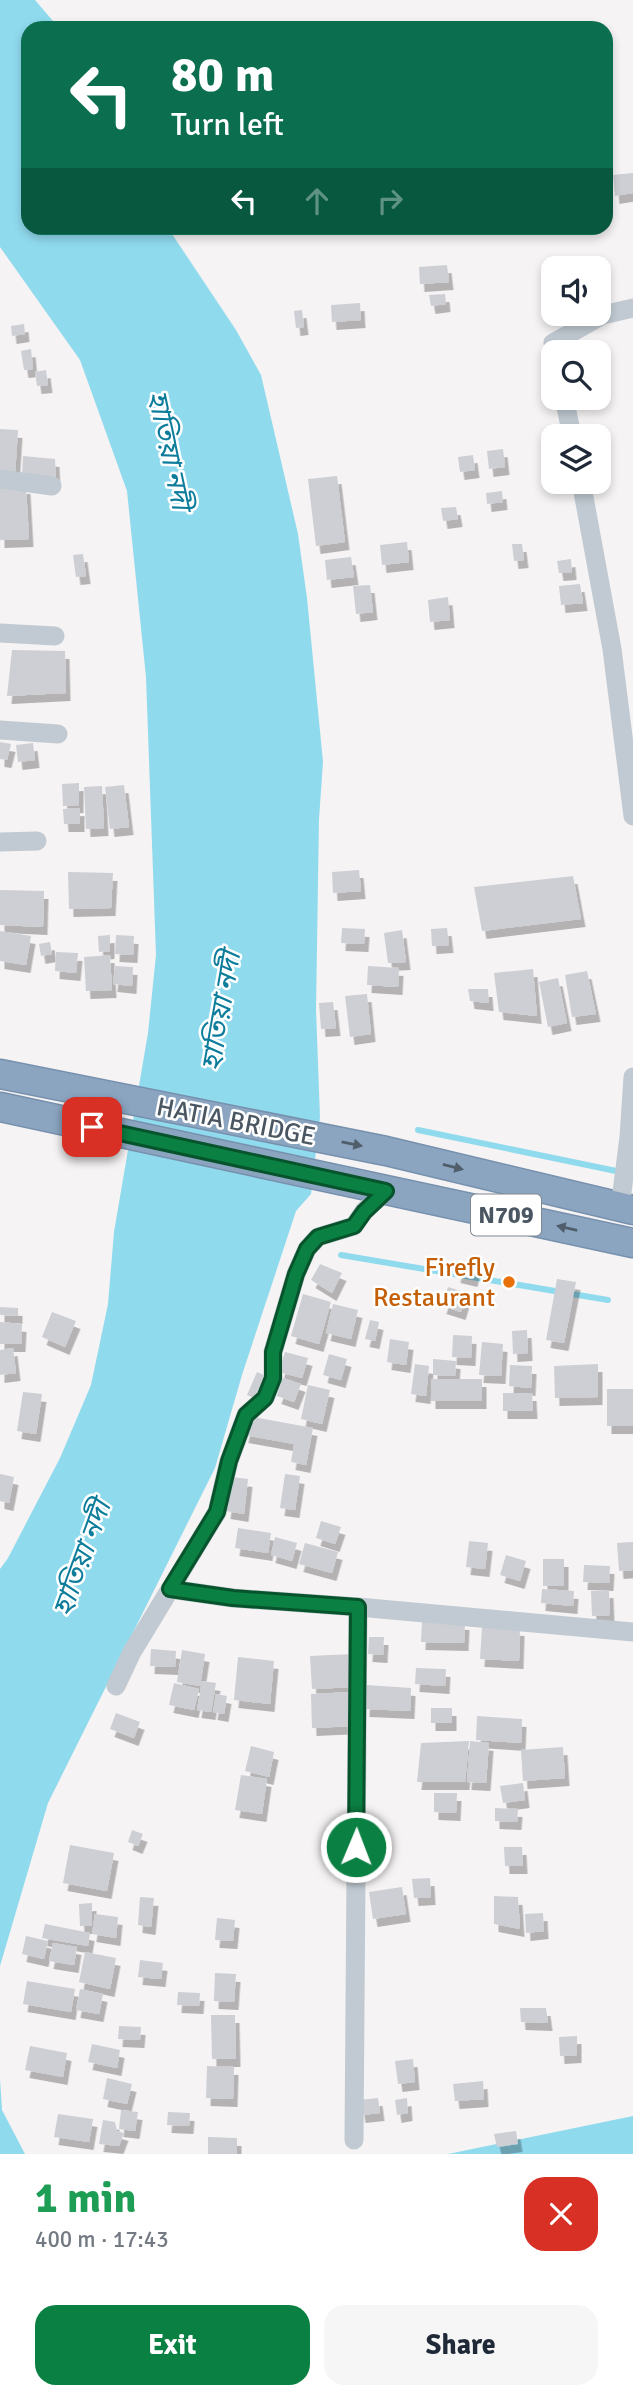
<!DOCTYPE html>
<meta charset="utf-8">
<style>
:root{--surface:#fff;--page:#f6f6f7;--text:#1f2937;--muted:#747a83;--accent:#0b8043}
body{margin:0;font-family:Signika,"Noto Sans Bengali",sans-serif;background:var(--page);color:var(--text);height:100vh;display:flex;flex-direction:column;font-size:26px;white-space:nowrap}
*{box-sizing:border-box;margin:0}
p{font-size:23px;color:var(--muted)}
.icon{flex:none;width:38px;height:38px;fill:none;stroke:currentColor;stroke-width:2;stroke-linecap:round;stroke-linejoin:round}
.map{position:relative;height:2154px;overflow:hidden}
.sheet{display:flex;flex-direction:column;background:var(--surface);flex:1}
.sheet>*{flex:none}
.hud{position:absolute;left:21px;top:21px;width:592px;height:214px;border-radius:21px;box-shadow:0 4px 10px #0003;background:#0b6e4f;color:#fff;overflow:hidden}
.fabs{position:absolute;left:541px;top:256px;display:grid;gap:14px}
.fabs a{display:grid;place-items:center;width:70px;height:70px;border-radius:14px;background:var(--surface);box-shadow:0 4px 10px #0003;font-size:35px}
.pin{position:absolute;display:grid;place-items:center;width:60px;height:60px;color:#fff;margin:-30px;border-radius:14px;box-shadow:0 4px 10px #0006}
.me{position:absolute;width:77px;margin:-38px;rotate:1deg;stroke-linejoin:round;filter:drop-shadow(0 0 5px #0008)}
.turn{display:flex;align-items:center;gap:24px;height:147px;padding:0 35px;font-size:32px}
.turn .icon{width:91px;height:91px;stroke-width:2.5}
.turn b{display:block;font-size:49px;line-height:60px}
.lanes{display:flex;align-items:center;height:66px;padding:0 35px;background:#0003;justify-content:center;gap:35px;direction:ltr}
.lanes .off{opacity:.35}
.round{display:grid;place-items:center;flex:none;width:74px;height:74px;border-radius:21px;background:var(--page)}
.overview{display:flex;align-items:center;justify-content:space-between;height:119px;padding:0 35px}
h1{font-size:42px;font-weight:700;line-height:52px;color:#1e9e55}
.action{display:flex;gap:14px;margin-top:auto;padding:14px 35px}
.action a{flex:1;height:80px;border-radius:21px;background:var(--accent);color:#fff;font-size:28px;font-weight:700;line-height:80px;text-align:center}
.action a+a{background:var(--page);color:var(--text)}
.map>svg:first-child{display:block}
</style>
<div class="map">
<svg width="633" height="2154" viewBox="0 0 633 2154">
<defs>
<filter id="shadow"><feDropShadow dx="4.5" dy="8" stdDeviation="0" flood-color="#0004"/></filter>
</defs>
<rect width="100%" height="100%" fill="#f5f3f3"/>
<g fill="#90daee">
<polygon points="0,0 35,0 59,28 28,28 28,228 168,228 236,330 261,375 298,534 307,598 323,762 319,819 316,1009 320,1117 311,1194 296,1211 242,1375 215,1468 48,1803 0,1966 0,1569 8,1558 60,1458 91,1385 108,1304 114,1232 148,1033 156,955 146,677 127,491 80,360 0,247"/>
<polygon points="0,2079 2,2110 25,2154 0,2154"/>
<polygon points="633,2116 633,2154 448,2154"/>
</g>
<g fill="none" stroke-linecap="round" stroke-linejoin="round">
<g stroke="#90daee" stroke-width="6">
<polyline points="418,1130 621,1172"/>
<polyline points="341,1255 608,1300"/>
</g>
</g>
<g fill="#cdcfd5" filter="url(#shadow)">
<polygon points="633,173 633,193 615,196 613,175"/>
<polygon points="447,265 449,282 420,284 419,267"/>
<polygon points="445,294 446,304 431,306 429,295"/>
<polygon points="360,303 361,320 332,322 331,305"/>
<polygon points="302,310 304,327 296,328 294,311"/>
<polygon points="24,324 25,334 12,336 11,326"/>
<polygon points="31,349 33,369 24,370 21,351"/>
<polygon points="46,370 48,385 37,386 35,372"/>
<polygon points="0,429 18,430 15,475 0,475"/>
<polygon points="503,449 505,467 489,469 487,451"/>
<polygon points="473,455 475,470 460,472 458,457"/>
<polygon points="23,456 55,459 56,481 22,478"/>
<polygon points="337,476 345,542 316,546 308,479"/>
<polygon points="26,486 29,539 0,540 0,487"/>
<polygon points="502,491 503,502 487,504 486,493"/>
<polygon points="456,507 458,519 443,521 441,508"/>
<polygon points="407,542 409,562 382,565 380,545"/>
<polygon points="512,544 522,544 524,560 514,561"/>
<polygon points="83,554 86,576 76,577 73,555"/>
<polygon points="351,557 354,577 327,580 325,560"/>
<polygon points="571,559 572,572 559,573 557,561"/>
<polygon points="580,584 583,603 561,605 559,586"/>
<polygon points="370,585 373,612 356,614 353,586"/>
<polygon points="448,597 450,620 430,622 428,600"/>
<polygon points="12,650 65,651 66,693 7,696"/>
<polygon points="0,742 11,744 7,760 0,759"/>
<polygon points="33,743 35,760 18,762 16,745"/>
<polygon points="79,783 79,805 63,806 62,784"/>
<polygon points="124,785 129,827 110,829 105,787"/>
<polygon points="102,786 104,828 86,829 84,787"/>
<polygon points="80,808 80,824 64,824 63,809"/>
<polygon points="359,870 361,891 333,893 332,872"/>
<polygon points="68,872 113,873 111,908 69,909"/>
<polygon points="573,876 581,919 482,931 474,887"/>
<polygon points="0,890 44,891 43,927 0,925"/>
<polygon points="342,928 365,929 364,944 341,943"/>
<polygon points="447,928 449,945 432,946 431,929"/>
<polygon points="402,930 406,962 388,963 384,933"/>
<polygon points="0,931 31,936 26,965 0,961"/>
<polygon points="110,935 110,951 99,952 98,936"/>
<polygon points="116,935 134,936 133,955 115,954"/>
<polygon points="50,942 52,954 41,956 39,944"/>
<polygon points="56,952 78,953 76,973 55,971"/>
<polygon points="110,955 112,990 86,991 84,957"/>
<polygon points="115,966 133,967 132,986 113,984"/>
<polygon points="368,966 399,968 398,987 367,985"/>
<polygon points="533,969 537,1016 499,1012 494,973"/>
<polygon points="587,971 596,1014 572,1017 565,975"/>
<polygon points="558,978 567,1023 548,1027 539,982"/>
<polygon points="468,989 488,989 489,1003 470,1001"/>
<polygon points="367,994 371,1034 350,1037 345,996"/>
<polygon points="333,1002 336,1028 321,1029 319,1003"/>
<polygon points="459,1262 476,1266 473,1279 456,1275"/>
<polygon points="320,1264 342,1273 332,1293 311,1280"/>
<polygon points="557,1279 576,1282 564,1343 546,1340"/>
<polygon points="448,1287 467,1293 461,1312 442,1306"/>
<polygon points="303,1294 331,1302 319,1344 291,1336"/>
<polygon points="333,1304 358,1310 351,1339 326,1333"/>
<polygon points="0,1307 18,1308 18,1316 0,1315"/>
<polygon points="52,1312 76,1321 65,1347 42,1337"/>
<polygon points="370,1320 379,1322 375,1341 365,1339"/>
<polygon points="0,1322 22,1324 21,1344 0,1344"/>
<polygon points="527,1330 528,1353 513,1354 512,1331"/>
<polygon points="453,1335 472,1336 471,1358 452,1357"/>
<polygon points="390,1339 409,1342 406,1365 387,1362"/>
<polygon points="482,1342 503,1344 501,1376 479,1375"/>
<polygon points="13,1348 16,1373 0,1375 0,1350"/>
<polygon points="285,1352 308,1358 302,1378 279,1372"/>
<polygon points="329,1354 347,1359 341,1380 323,1375"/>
<polygon points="433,1359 456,1361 455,1376 433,1375"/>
<polygon points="415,1364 429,1366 426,1396 411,1394"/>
<polygon points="598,1364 598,1397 555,1398 554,1366"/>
<polygon points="510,1365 532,1366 531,1388 509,1386"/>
<polygon points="257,1372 269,1377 259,1400 247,1395"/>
<polygon points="283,1378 301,1384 294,1402 277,1396"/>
<rect x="431" y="1379" width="51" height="22"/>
<polygon points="308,1385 330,1390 322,1424 301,1419"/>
<rect x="607" y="1389" width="26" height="37"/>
<polygon points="23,1392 42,1394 36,1434 17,1431"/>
<polygon points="503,1393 532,1393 533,1411 503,1411"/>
<polygon points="248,1416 313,1428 306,1465 291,1462 294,1444 244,1435"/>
<polygon points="0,1474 14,1477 9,1503 0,1501"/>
<polygon points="285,1474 300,1476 295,1510 280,1508"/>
<polygon points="231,1477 248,1479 244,1514 226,1511"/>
<polygon points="321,1521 341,1527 335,1544 316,1538"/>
<polygon points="238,1528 271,1533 268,1553 235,1548"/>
<polygon points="275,1537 297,1543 292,1561 271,1555"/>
<polygon points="469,1541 488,1543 485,1569 466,1567"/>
<polygon points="633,1542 633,1570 619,1571 617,1543"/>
<polygon points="305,1543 338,1552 332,1573 299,1564"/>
<polygon points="506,1555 526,1561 520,1581 500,1575"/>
<rect x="543" y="1559" width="21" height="27"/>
<polygon points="584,1565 610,1566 609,1583 583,1582"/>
<polygon points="542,1589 574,1591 573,1606 541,1603"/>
<polygon points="609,1590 610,1615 592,1616 591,1591"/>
<polygon points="422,1621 465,1622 464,1643 421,1642"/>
<polygon points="482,1627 520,1628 519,1661 480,1659"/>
<polygon points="369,1637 384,1637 383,1655 368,1654"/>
<polygon points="151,1649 176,1651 175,1667 150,1666"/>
<polygon points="182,1650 205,1654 200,1686 177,1682"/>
<polygon points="353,1654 355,1687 312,1689 310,1656"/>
<polygon points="238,1657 274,1661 270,1704 234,1700"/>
<polygon points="416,1668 446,1669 445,1686 415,1684"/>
<polygon points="202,1681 216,1683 211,1712 197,1710"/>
<polygon points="174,1683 199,1689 194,1710 169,1705"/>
<polygon points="366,1685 411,1688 410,1711 365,1709"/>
<polygon points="354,1692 355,1726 312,1728 311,1694"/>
<polygon points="216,1694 227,1696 224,1714 213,1712"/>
<rect x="431" y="1708" width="21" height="15"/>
<polygon points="116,1713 140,1722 134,1738 110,1729"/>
<polygon points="477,1716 522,1719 521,1743 476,1740"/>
<polygon points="469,1741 465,1782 417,1782 421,1743"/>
<polygon points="470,1741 489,1743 486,1783 467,1782"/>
<polygon points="251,1746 274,1752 269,1777 245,1771"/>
<polygon points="563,1747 565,1778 523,1781 521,1750"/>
<polygon points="241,1775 267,1779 262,1814 235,1810"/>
<polygon points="523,1783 525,1800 503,1803 500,1786"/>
<polygon points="434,1793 457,1793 456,1813 434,1812"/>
<polygon points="495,1808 518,1809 517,1822 495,1821"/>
<polygon points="132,1830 143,1834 138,1846 128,1842"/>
<polygon points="70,1845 114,1853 107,1891 63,1883"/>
<polygon points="504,1847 522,1847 523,1866 505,1866"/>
<polygon points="430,1878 431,1897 414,1898 412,1879"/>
<polygon points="402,1887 406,1914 373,1919 369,1892"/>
<polygon points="494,1896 518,1897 520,1929 494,1924"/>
<polygon points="140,1897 154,1898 151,1927 138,1925"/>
<polygon points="92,1903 92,1926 80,1926 79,1904"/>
<polygon points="543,1913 544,1931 526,1933 525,1914"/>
<polygon points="95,1914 118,1917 116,1938 92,1934"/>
<polygon points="217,1918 235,1920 233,1941 215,1940"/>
<polygon points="45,1924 90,1933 88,1946 42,1938"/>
<polygon points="26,1936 48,1941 44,1959 22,1954"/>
<polygon points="53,1943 77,1947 74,1965 49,1961"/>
<polygon points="85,1952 116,1958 110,1989 79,1982"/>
<polygon points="140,1960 163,1963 161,1979 138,1977"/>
<polygon points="215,1973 236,1974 234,2002 214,2001"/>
<polygon points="27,1981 75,1989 71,2012 23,2004"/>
<polygon points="80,1989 103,1994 99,2014 76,2010"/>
<polygon points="178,1992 200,1993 199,2006 177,2005"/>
<polygon points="520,2008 546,2008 548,2023 521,2022"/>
<polygon points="211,2015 235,2015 236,2059 212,2059"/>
<polygon points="119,2026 141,2027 140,2040 118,2039"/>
<polygon points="577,2036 577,2055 560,2056 559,2037"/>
<polygon points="92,2044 120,2050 117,2068 88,2062"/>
<polygon points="30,2046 67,2053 63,2077 25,2070"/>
<polygon points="413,2059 415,2082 398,2084 395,2061"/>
<polygon points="207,2066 234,2067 233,2099 206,2098"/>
<polygon points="107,2078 132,2084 127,2104 103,2099"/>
<polygon points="483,2081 484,2099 455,2101 453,2084"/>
<polygon points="378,2098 380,2113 361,2115 359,2100"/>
<polygon points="407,2098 408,2113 397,2115 395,2100"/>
<polygon points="121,2110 138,2112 135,2131 119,2129"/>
<polygon points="168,2112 190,2113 189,2126 167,2125"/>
<polygon points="58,2114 93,2119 89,2142 54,2137"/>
<polygon points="103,2120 115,2122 117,2131 124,2133 119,2146 99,2144"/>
<polygon points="516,2131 518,2144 497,2147 494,2134"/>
<polygon points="208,2137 237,2138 237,2154 208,2154"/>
</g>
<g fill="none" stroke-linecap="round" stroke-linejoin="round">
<defs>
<g id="highway">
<polyline points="0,1074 386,1151 633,1210"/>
<polyline points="0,1107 633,1243"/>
</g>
</defs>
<use href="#highway" stroke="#7690ad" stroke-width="31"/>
<g stroke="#c1cad2" stroke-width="19">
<polyline points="555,352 553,343 603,315 633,308"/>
<polyline points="564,397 572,436"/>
<polyline points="0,479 52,486"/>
<polyline points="581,481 612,649 633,816"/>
<polyline points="0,633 55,636"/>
<polyline points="0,730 58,734"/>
<polyline points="0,842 37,841"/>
<polyline points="620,1208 629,1137 633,1077"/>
<polyline points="170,1589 233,1598 358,1607"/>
<polyline points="116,1686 132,1652 217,1512 229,1461 246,1415 265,1398 273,1379 273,1352 296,1274 307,1249 318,1237 354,1226 364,1211 386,1191"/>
<polyline points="354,2140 358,1607 633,1632"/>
</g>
<use href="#highway" stroke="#8ba5c1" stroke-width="28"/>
</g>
<defs><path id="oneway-solid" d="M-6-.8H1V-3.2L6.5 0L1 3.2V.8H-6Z" transform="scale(1.75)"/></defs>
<g fill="#505e6b">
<use href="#oneway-solid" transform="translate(352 1144) rotate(11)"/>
<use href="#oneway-solid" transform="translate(453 1167) rotate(14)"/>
<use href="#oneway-solid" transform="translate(567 1228) rotate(-167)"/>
</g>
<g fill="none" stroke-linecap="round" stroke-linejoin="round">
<defs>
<polyline id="route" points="92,1127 386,1191 364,1212 354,1226 318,1237 307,1249 296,1274 273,1352 273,1378 265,1398 246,1415 229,1461 217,1512 170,1589 233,1598 358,1607 356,1847"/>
</defs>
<use href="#route" stroke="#07532c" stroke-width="18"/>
<use href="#route" stroke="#0b8043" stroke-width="12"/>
</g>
<circle fill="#e8710a" stroke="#fff" stroke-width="2.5" cx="509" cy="1282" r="7"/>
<g text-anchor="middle" stroke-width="5" stroke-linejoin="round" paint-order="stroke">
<rect fill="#fff" stroke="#808990" stroke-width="2" x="471" y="1194.5" width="70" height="41" rx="5"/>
<g font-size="24" font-weight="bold" fill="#4a5661">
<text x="506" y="1223">N709</text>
</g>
<g font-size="26" fill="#4a5661" stroke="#fff">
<text transform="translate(236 1121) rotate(11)" y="9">HATIA BRIDGE</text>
</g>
<g font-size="26" fill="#c56008" stroke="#fff" text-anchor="end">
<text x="495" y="1276">Firefly<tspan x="495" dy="30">Restaurant</tspan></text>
</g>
<g font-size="28" font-style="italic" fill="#0c7c9b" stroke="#fff">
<text transform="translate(170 450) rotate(78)" y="10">হাতিয়া নদী</text>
<text transform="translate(220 1011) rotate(-80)" y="10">হাতিয়া নদী</text>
<text transform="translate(81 1558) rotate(-70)" y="10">হাতিয়া নদী</text>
</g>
</g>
</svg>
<div class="fabs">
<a><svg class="icon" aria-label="sound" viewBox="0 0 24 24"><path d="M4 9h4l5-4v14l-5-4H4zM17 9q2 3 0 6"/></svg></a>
<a><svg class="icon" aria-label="search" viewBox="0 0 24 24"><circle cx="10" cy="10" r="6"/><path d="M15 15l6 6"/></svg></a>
<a><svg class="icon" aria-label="layers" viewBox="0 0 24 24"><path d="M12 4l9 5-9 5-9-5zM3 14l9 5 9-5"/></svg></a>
</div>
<div class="pin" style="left:92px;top:1127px;background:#d93025"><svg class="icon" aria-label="arrive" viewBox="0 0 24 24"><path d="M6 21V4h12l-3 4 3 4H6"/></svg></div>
<svg class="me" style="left:356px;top:1847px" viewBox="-20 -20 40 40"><circle r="17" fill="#0b8043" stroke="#fff" stroke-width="3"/><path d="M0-11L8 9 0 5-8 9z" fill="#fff"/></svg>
<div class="hud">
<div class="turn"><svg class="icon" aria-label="left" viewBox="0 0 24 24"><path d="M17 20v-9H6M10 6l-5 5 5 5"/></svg><div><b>80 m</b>Turn left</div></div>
<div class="lanes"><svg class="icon" aria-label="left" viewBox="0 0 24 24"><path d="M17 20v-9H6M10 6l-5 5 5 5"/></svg><svg class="icon off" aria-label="ahead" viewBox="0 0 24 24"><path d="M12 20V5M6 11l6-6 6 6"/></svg><svg class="icon off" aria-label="right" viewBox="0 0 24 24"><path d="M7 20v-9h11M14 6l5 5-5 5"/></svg></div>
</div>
</div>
<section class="sheet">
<div class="overview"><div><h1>1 min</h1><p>400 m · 17:43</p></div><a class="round" style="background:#d93025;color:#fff"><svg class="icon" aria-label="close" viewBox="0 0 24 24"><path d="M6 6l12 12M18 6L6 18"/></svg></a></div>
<div class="action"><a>Exit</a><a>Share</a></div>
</section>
